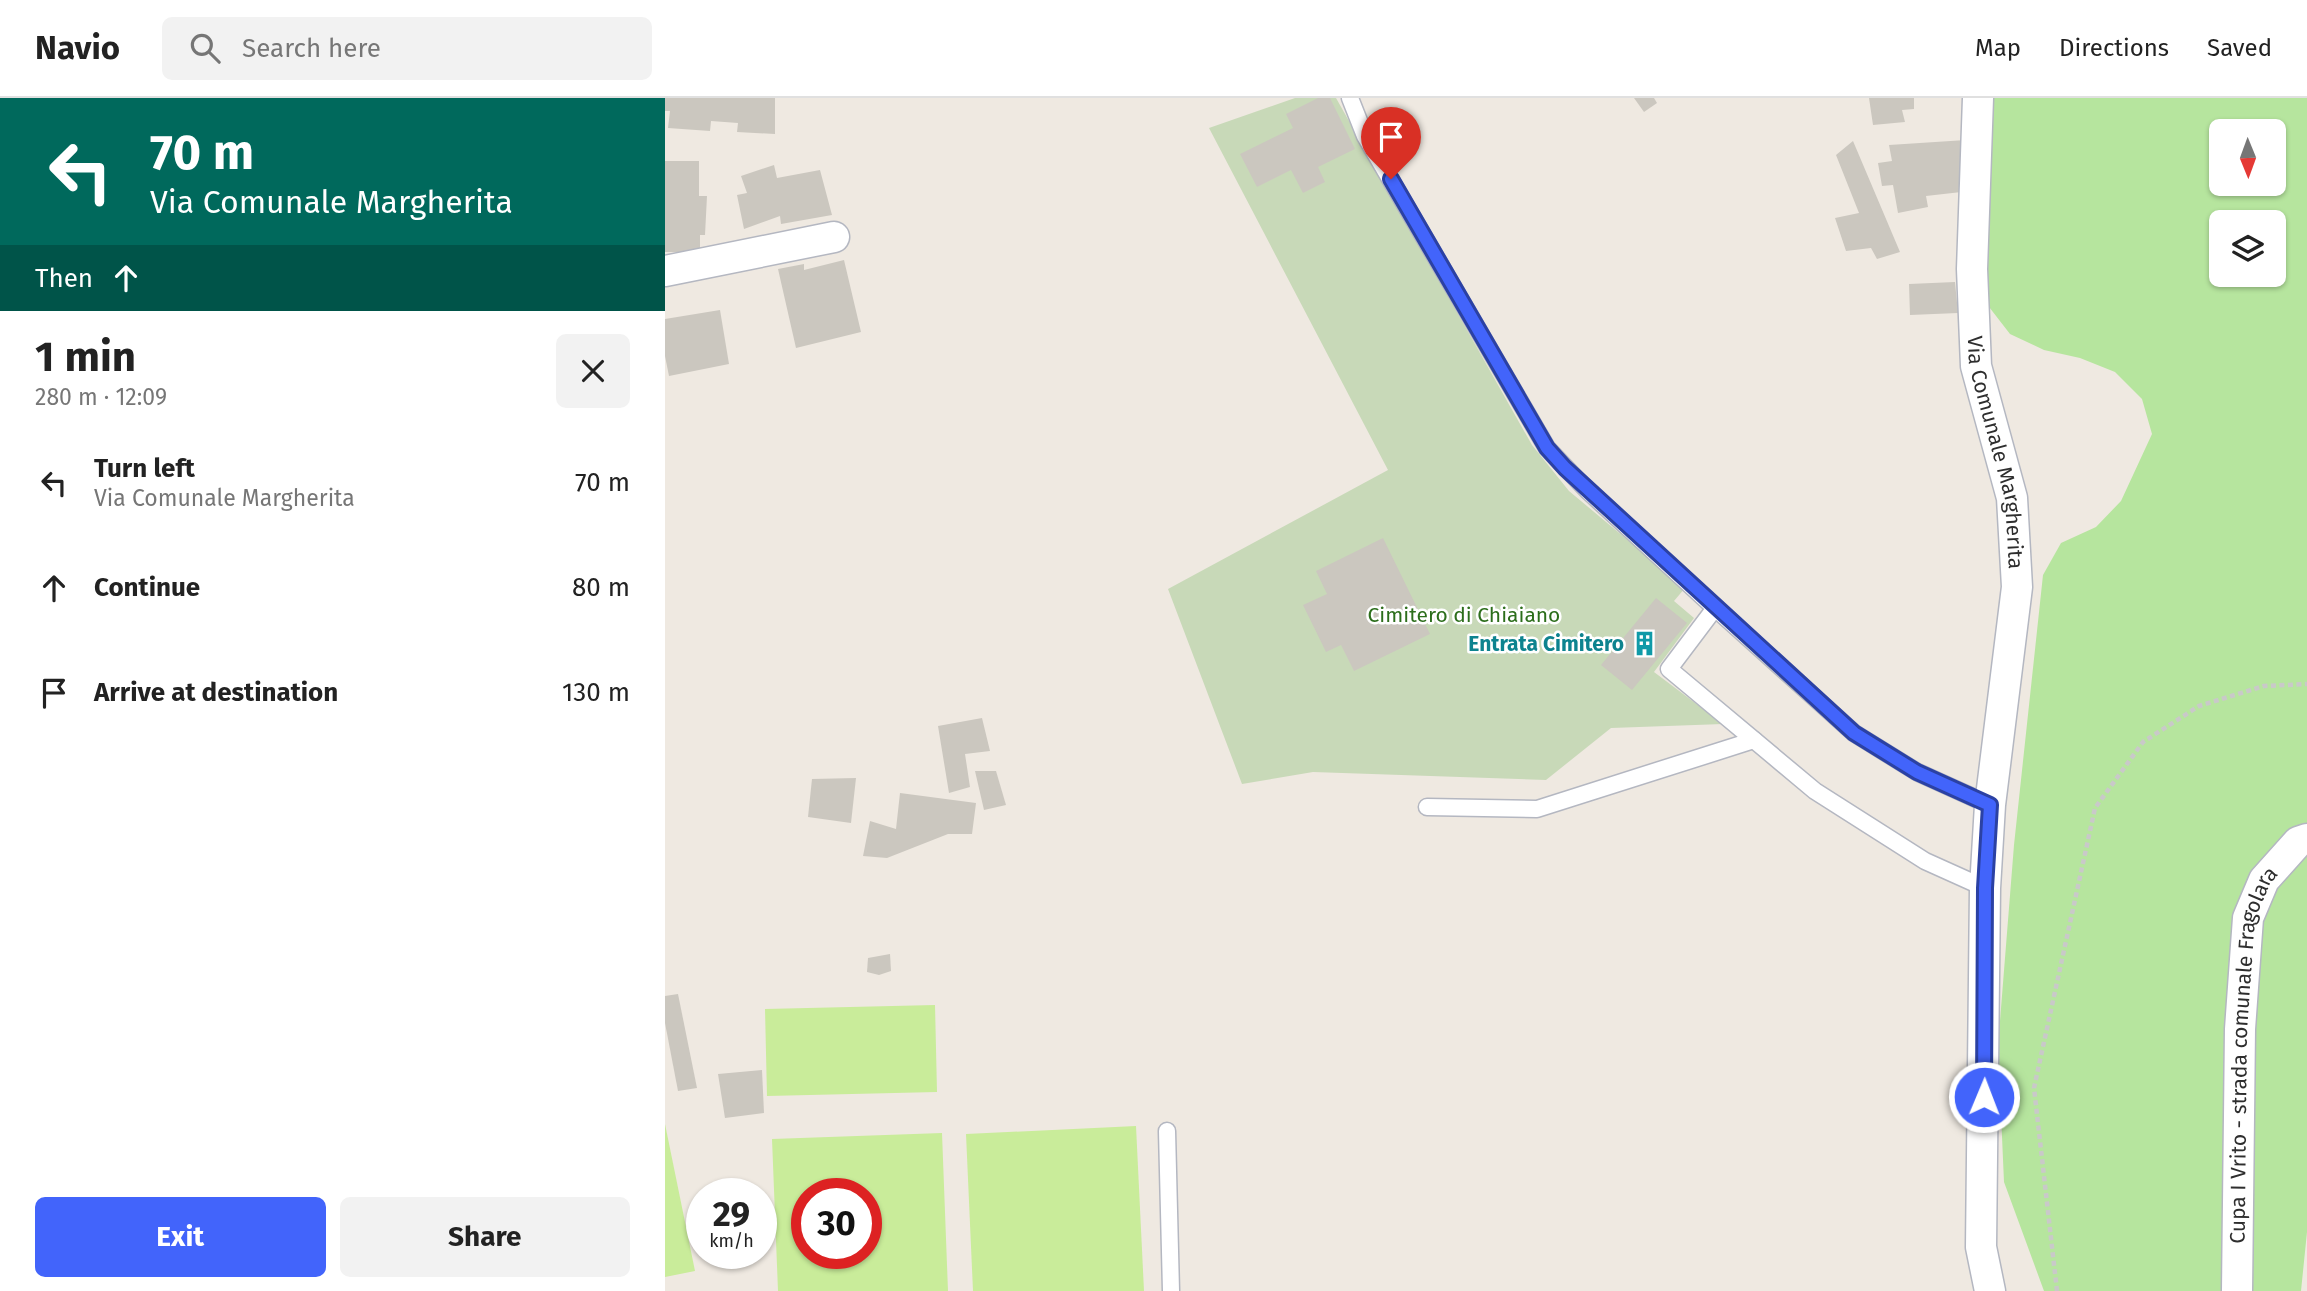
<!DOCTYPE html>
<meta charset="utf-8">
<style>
:root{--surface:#fff;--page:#f2f2f2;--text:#222;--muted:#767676;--line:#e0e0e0;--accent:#4264fb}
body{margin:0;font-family:"Fira Sans",sans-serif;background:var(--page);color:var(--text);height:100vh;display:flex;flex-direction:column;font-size:26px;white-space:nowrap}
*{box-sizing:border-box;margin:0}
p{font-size:23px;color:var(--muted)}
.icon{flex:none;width:38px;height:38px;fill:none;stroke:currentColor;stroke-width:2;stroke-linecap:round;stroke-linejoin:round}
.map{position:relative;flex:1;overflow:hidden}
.panel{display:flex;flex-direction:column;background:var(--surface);width:665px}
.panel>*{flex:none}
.guide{background:#00695c;color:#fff;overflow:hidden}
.needle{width:46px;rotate:179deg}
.controls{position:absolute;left:1544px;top:21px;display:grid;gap:14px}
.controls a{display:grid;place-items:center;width:77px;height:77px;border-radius:10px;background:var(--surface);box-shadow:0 2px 5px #0004;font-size:35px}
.speed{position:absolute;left:21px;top:1080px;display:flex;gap:14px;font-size:35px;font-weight:700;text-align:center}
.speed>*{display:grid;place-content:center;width:91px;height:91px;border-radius:50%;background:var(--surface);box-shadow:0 2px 5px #0004;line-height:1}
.speed small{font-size:18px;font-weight:400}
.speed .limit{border:10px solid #d22;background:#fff;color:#111}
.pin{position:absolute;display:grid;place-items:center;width:60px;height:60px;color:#fff;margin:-72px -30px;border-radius:50% 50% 50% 0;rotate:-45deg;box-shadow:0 0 7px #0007}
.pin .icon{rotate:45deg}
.me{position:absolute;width:77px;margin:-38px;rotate:1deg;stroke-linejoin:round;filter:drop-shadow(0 0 5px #0008)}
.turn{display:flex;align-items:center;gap:24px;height:147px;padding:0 35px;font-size:32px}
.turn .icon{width:91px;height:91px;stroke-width:2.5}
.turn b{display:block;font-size:49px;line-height:60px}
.then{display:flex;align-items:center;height:66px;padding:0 35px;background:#0003;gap:14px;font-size:26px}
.round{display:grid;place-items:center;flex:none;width:74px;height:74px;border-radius:10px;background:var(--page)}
.headline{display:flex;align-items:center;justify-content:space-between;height:119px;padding:0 35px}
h1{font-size:42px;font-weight:700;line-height:52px}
.action{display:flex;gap:14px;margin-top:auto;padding:14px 35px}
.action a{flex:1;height:80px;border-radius:10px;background:var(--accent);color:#fff;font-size:28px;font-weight:700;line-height:80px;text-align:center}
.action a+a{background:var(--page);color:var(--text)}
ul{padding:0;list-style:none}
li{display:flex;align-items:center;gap:21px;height:105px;padding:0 35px}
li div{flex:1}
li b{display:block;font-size:26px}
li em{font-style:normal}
header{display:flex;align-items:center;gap:42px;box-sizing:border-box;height:98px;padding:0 35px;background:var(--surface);border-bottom:2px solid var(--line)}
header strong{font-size:33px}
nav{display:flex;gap:38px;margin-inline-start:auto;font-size:24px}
.search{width:490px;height:63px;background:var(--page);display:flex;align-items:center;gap:18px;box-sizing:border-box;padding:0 24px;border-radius:10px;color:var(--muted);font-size:26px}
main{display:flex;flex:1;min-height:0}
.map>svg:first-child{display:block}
</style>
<header>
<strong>Navio</strong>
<div class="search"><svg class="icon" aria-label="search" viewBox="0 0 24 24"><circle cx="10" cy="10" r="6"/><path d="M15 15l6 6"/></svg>Search here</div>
<nav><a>Map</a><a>Directions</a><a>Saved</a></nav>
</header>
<main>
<section class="panel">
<div class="guide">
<div class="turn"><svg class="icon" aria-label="left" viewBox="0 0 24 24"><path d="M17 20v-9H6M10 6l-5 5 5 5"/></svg><div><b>70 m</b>Via Comunale Margherita</div></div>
<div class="then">Then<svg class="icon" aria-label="ahead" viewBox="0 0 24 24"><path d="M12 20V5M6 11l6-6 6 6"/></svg></div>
</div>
<div class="headline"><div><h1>1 min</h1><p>280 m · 12:09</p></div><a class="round"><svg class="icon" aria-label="close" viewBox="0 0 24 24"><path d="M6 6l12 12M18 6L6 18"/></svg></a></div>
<ul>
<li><svg class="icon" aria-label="left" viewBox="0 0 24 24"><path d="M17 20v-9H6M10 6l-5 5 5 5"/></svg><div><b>Turn left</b><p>Via Comunale Margherita</p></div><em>70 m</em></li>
<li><svg class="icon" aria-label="ahead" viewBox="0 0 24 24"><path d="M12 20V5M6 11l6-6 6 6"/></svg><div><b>Continue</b></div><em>80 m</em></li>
<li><svg class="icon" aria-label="arrive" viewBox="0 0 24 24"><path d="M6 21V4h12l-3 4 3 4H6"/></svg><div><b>Arrive at destination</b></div><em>130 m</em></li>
</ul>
<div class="action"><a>Exit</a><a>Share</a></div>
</section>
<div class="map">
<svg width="1642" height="1193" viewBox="0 0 1642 1193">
<rect width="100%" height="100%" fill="#efe9e1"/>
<path fill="#b6e59e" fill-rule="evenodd" d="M1324 0H1642V1134L1636 1193H1379L1339 1084 1333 948 1349 747 1378 477 1396 445 1431 429 1456 403 1487 336 1477 301 1450 274 1415 260 1379 252 1345 236 1321 205ZM1556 33H1608V86H1556ZM1556 124H1608V177H1556Z"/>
<polygon fill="#c8d9b8" points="630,0 671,0 867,347 904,393 1020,490 1009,503 1029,520 989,574 1058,626 946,630 881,682 648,674 577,686 503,491 723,372 544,30"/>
<g fill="#c9ec9a" fill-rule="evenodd">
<polygon points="270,907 272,994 102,998 100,911"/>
<polygon points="0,1026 30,1173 0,1179"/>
<polygon points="471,1028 479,1193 308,1193 301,1036"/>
<path d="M277 1035 283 1193H113L107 1041ZM142 1096H201V1155H142Z"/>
</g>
<g fill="#cbc7bf">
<polygon points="0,0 110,0 110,36 72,34 73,25 46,23 45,33 3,30 5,13 0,13"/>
<polygon points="653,0 665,0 690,51 653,69 660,84 638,95 626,72 592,89 575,56 628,30 621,16"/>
<polygon points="969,0 989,0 992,5 979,14"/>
<polygon points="1204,0 1249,0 1249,11 1237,12 1240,24 1208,27"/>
<polygon points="1301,42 1305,93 1261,98 1263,109 1233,115 1228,87 1217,88 1213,65 1227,63 1224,47"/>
<polygon points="1188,43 1235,154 1212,161 1206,150 1181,153 1170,120 1194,115 1171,57"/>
<polygon points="0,63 34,63 34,98 42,98 40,137 35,137 35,154 0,154"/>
<polygon points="109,67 112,80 155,72 167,117 116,126 115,118 79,131 72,97 82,95 76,78"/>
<polygon points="179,162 196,234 131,250 113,171 139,166 139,172"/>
<polygon points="1290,184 1293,215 1245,217 1244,186"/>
<polygon points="55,212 64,266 4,278 0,258 0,221"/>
<polygon points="718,440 765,536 689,573 676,547 661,554 638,507 662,496 651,473"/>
<polygon points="991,500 1022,525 967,592 936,567"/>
<polygon points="317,620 325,653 300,656 305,689 284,695 273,628"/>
<polygon points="310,673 331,673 341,707 319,712"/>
<polygon points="191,680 186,725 143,719 147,681"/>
<polygon points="235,695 311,705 307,736 283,736 222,760 198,758 205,723 231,731"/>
<polygon points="225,856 226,873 214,877 202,874 203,860"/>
<polygon points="13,896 32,990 13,993 0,925 0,898"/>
<polygon points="97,972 99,1015 60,1020 53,976"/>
</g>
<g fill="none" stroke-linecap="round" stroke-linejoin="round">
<defs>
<g id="lane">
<polyline points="685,0 700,38 882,350 922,392 1050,510"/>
<polyline points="762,709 872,711 1089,642"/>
<polyline points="1320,790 1260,763 1150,693 1004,571 1050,510 1189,635 1252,674 1325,707"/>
<polyline points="502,1033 506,1193"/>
</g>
<g id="street">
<path id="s1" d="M1313 0 1307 171 1311 268 1347 400 1352 489 1325 707 1320 790 1316 1149 1325 1193"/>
<polyline points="0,173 169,139"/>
<path id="s2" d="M1572 1193 1575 931 1583 820 1599 782 1633 744 1642 741"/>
</g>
</defs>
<use href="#lane" stroke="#b4b7c1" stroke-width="19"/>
<use href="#street" stroke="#b4b7c1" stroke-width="33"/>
<polyline stroke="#c9c9c9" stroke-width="4.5" stroke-dasharray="5 3.5" stroke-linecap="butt" points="1392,1193 1369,990 1430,710 1478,644 1534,608 1599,588 1642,586"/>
<use href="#lane" stroke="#fff" stroke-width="16"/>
<use href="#street" stroke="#fff" stroke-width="30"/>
</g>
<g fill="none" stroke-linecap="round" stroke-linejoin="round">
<defs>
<polyline id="route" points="726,81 882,350 900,370 1189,635 1252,674 1325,707 1320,790 1319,999"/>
</defs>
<use href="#route" stroke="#2b41a3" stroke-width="18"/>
<use href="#route" stroke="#4264fb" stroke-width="12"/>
</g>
<defs>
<symbol id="building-bare" viewBox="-9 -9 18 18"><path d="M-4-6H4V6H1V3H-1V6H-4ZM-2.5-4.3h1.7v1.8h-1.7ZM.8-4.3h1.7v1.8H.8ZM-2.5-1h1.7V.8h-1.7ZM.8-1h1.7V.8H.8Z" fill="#0f9aa8" stroke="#fff" stroke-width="2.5" paint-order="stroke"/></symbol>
</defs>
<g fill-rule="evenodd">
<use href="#building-bare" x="962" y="528" width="35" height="35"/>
</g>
<g text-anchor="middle" stroke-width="5" stroke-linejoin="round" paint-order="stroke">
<g font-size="21" fill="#2e2e2e" stroke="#fff">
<text dy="7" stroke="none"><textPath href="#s1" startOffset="357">Via Comunale Margherita</textPath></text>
<text dy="7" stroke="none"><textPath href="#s2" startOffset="238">Cupa I Vrito - strada comunale Fragolara</textPath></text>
</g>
<g font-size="21" fill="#2c6e1b" stroke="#fff">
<text x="799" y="524">Cimitero di Chiaiano</text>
</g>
<g font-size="21" font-weight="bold" fill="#0d838f" stroke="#fff" text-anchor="end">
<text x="959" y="553">Entrata Cimitero</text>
</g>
</g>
</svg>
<div class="controls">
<a><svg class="needle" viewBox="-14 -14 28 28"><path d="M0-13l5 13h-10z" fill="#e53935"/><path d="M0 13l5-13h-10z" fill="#767676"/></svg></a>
<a><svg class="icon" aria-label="layers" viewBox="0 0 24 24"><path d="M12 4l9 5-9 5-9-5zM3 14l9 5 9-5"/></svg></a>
</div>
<div class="speed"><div>29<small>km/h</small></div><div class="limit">30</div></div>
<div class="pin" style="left:726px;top:81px;background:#d93025"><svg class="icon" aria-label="arrive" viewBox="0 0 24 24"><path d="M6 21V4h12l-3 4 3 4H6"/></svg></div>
<svg class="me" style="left:1319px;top:999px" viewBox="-20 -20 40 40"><circle r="17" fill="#4264fb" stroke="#fff" stroke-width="3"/><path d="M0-11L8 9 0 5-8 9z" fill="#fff"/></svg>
</div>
</main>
